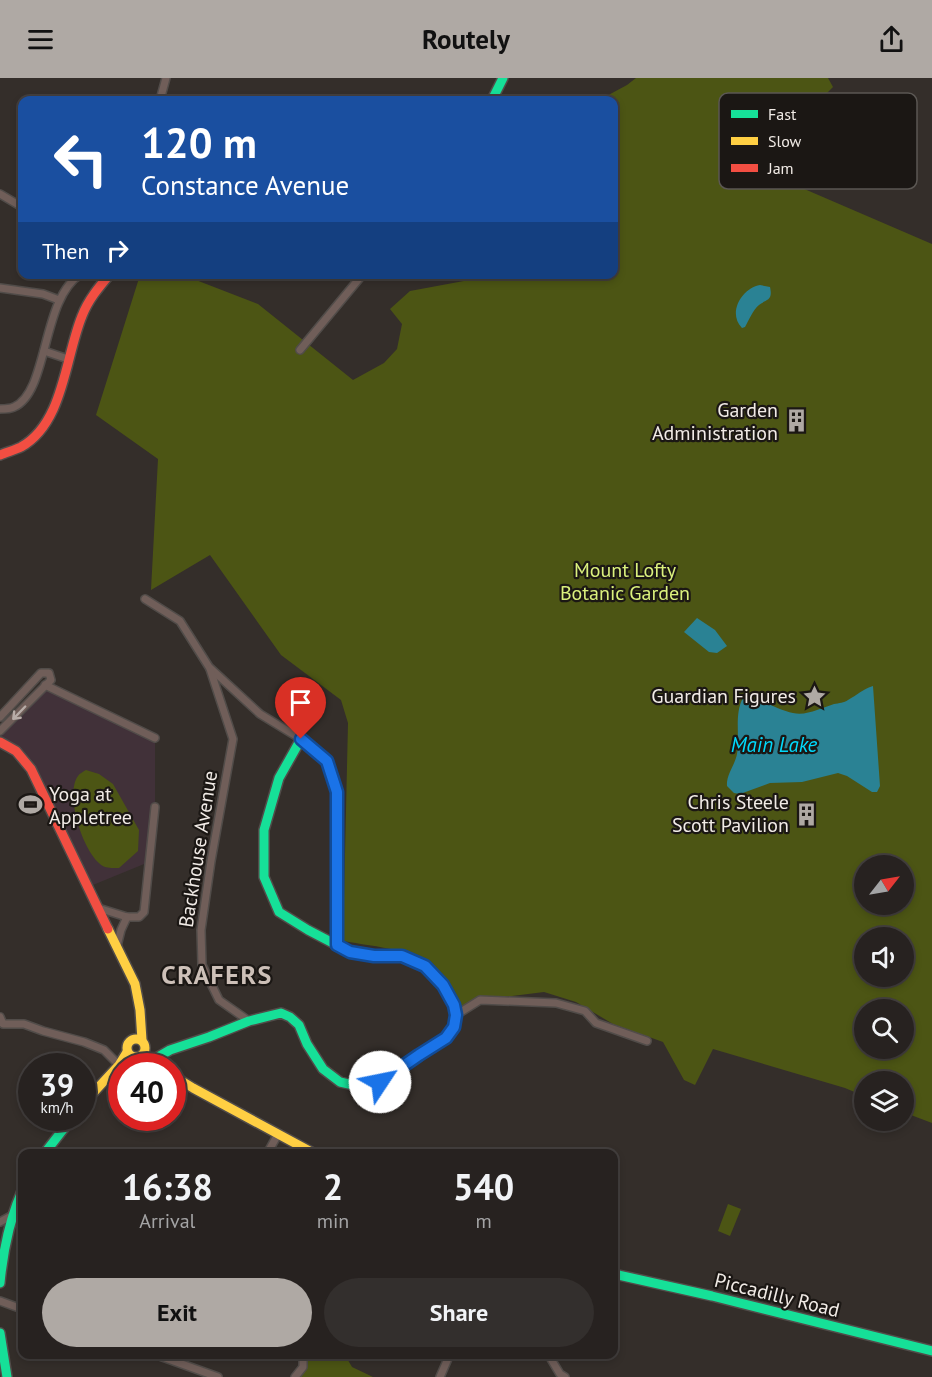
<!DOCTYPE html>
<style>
:root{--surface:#272220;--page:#332f2d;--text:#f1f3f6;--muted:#a4a4a5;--line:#433f3e;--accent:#afa9a4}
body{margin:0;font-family:"PT Sans",sans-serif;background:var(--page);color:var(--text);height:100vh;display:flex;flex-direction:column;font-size:22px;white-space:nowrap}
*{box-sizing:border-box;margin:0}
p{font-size:20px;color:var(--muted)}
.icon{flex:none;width:33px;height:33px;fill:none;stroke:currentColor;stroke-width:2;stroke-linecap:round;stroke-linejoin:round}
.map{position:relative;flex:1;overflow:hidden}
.drawer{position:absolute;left:18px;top:1071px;width:600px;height:210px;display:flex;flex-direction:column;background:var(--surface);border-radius:12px;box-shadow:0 3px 9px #0003,0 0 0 2px var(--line)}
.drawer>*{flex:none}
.banner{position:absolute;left:18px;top:18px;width:600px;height:183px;border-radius:12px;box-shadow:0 3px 9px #0003,0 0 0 2px var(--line);background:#1a4fa0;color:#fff;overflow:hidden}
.needle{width:39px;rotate:59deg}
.tools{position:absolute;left:854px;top:777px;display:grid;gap:12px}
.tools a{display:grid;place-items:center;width:60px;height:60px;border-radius:50%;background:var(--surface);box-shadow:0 3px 9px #0003,0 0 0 2px var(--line);font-size:30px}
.speed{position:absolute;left:18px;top:975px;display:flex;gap:12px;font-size:30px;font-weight:700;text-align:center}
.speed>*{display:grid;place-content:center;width:78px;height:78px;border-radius:50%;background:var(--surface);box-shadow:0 3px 9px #0003,0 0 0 2px var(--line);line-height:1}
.speed small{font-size:15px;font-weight:400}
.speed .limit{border:9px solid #d22;background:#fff;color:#111}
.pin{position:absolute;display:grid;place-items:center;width:51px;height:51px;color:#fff;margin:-62px -26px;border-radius:50% 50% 50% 0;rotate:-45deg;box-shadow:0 0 6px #0007}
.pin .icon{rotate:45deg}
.me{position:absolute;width:66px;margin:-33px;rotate:56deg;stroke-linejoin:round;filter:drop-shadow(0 0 4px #0008)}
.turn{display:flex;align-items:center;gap:21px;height:126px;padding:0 24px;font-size:27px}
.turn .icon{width:78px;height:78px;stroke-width:2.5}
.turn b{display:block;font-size:42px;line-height:51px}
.then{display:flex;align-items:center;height:57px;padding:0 24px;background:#0003;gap:12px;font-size:22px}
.eta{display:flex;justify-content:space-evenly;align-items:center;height:102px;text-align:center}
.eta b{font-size:36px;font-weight:700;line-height:42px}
.button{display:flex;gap:12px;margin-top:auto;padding:12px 24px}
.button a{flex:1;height:69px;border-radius:36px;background:var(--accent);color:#111;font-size:24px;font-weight:700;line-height:69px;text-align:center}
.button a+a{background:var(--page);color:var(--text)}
header{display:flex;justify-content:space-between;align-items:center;height:78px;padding:0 24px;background:var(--accent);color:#111;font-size:27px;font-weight:700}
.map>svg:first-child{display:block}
</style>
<header><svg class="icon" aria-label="menu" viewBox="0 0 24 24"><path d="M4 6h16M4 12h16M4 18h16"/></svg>Routely<svg class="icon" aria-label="share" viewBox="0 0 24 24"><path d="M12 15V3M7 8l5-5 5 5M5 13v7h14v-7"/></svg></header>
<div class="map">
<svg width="932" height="1299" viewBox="0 0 932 1299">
<rect width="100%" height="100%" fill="#342e2a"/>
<polygon fill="#413139" points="45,607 155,660 155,729 149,784 88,809 31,691 0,664 0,653"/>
<g fill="#4c5514" fill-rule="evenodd">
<path d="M636 0H828L833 9 753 89 932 166V1045L903 1034V1004H864V1018L845 1010 713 971 695 1007 684 1002 663 964 613 946 576 924 544 914 480 922 457 930C453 920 450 907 444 899 425 871 374 869 343 863L348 645 341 622 281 577 210 477 151 512 158 381 96 337 140 197H183L258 226 353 302 384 285 397 271 402 246 390 231 410 213 496 197 614 196V22H600L601 21 627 7ZM864 788H903V826H864ZM864 860H903V898H864ZM864 932H903V970H864Z"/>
<path d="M86 692 99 696 113 706 139 752 138 773 119 790C115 790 108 790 105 789 84 780 64 716 78 698 80 695 83 694 86 692Z"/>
<polygon points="728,1126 741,1131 730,1158 718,1153"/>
<polygon points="303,1276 345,1277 352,1289 373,1299 295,1299 303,1289"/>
</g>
<g fill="#2a8294">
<path d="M760 207 770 209C773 223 767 221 759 227 753 232 749 242 745 249L742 250C727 235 742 210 760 207Z"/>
<polygon points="697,540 715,552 727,568 717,575 709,574 684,554"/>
<path d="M873 608 880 708 877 714H872L847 698 838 695 802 704 770 705 740 716 734 715 727 708C726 697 735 687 737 676 740 658 734 636 743 620 758 619 778 632 793 635 807 638 821 630 834 626 839 625 844 625 848 622 857 617 863 611 873 608Z"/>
</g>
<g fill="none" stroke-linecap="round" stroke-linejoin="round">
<defs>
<g id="street">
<polyline points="160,22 166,0"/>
<polyline points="0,116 22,129"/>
<polyline points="0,210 43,216 59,222"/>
<polyline points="300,272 363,196"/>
<polyline points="44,273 68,281"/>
<path d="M0 331C4 331 10 331 14 329 49 314 41 220 81 196"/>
<polyline points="145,521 180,543 209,589 260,636 301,661 327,683 337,714 337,867"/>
<polyline points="210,591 233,661 211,783 201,852 202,887 219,922 249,943"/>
<polyline points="45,607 155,660"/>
<polyline points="0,639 41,595 49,595 51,602 0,653"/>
<polyline points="98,830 127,839 139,839 144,834 155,729"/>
<polyline points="117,868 121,852 127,839"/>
<polyline points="456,937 480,922 556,925 585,933 596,945 647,963"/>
<polyline points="0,939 3,946 24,946 43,953 84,964 104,972 119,987"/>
<polyline points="267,1076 278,1056"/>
<polyline points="0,1144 13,1137"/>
<polyline points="0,1223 22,1231"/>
<polyline points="154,1276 218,1299"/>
<polyline points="548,1276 560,1296 565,1299"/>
<polyline points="295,1299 303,1289 303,1276"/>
<polyline points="440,1299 450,1276"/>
</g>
<g id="fast">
<polyline points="492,22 503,0"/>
<polyline points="153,985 158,979 170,972 209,959 249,943 281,935 290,939 299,947 307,966 323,991 340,1004 362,1009 380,1004 446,960 454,949 456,937 454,927 443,907 425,888 402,878 374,878 350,874 308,852 279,834 264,799 264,752 279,700 301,661"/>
<polyline points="44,1076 72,1040"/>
<polyline points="614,1196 712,1218 932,1273"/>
<path d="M0 1205C3 1173 9 1143 22 1113"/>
<polyline points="0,1255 7,1299"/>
</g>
<g id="slow">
<polyline points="108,851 135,906 140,932 142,962"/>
<circle cx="136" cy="970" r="9"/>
<polyline points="172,997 193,1010 315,1076"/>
<polyline points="82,1027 119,987 127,974"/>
</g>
<g id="jam">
<path d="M0 377C7 374 15 372 21 369 64 345 65 279 82 238 88 222 99 209 110 196"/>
<polyline points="0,664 16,673 31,691 108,851"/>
</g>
</defs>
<use href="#street" stroke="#514c49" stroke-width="10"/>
<use href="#fast" stroke="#514c49" stroke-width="12"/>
<use href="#slow" stroke="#514c49" stroke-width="12"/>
<use href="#jam" stroke="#514c49" stroke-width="12"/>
<use href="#street" stroke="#705e59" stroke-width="7"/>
<use href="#fast" stroke="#16e098" stroke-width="9"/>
<use href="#slow" stroke="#ffcf43" stroke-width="9"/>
<use href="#jam" stroke="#f24e42" stroke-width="9"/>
</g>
<defs><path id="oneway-shaft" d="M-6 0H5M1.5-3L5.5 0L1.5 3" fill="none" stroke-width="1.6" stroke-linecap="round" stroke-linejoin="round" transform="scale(1.5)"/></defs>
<use stroke="#b7aca7" href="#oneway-shaft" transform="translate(19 635) rotate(134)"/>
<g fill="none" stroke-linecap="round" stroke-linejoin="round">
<defs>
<polyline id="route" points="301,661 327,683 337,714 337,867 350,874 374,878 402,878 425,888 443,907 454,927 456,937 454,949 446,960 419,977 380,1004"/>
</defs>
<use href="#route" stroke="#114b97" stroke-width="15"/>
<use href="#route" stroke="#1a73e8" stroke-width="10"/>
</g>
<defs>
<symbol id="building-bare" viewBox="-9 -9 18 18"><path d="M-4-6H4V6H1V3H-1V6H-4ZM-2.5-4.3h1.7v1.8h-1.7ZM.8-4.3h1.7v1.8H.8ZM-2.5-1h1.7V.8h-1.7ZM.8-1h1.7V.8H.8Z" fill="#afa9a4" stroke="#1b1714" stroke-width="2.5" paint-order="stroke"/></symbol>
<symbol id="sight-bare" viewBox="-9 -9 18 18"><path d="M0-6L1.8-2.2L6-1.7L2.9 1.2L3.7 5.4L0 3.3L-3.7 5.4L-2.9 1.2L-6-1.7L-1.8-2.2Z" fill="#afa9a4" stroke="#1b1714" stroke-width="2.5" paint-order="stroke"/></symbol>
<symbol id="stadium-bare" viewBox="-9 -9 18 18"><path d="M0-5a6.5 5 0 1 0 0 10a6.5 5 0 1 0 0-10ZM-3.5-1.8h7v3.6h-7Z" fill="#afa9a4" stroke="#1b1714" stroke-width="2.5" paint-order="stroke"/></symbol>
</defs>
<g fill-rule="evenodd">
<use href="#building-bare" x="780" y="326" width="33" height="33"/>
<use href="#sight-bare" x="798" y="602" width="33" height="33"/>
<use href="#stadium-bare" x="14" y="710" width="33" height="33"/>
<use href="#building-bare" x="790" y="720" width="33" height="33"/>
</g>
<g text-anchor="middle" stroke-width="4.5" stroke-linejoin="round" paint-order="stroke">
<g font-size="20" fill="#f1ebe6" stroke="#1b1714" text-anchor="end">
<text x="778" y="339">Garden<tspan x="778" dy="23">Administration</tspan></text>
<text x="796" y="625">Guardian Figures</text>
<text x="49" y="723" text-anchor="start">Yoga at<tspan x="49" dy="23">Appletree</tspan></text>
<text x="789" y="731">Chris Steele<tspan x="789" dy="23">Scott Pavilion</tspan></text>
</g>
<g font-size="20" fill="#dbf17d" stroke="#1b1714">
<text x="625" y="499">Mount Lofty<tspan x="625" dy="23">Botanic Garden</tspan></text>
</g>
<g font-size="20" fill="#f1ebe6" stroke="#1b1714">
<text transform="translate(198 771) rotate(-81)" y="7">Backhouse Avenue</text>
<text transform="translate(777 1217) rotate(14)" y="7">Piccadilly Road</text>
</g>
<g font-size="21" font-style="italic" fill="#00d9fb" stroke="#1b1714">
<text x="774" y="674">Main Lake</text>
</g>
<g font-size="26" font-weight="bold" letter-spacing="1.5" fill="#cdc0b8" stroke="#1b1714">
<text x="217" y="906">CRAFERS</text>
</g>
</g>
<rect x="719" y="15" width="198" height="96" rx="9" fill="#1b1714" stroke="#5b5753" stroke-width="1.5"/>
<rect x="731" y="32" width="27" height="8" fill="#16e098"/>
<rect x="731" y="59" width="27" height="8" fill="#ffcf43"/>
<rect x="731" y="86" width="27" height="8" fill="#f24e42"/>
<g font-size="16" fill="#f1ebe6">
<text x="768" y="42">Fast</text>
<text x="768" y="69">Slow</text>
<text x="768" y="96">Jam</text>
</g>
</svg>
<div class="tools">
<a><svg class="needle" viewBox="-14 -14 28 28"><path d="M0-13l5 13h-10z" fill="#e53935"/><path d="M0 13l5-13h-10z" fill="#a4a4a5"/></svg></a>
<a><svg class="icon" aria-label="sound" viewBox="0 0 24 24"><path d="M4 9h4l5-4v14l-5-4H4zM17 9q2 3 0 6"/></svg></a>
<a><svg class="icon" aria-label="search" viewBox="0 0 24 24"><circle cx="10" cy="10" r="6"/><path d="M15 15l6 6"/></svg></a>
<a><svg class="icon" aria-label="layers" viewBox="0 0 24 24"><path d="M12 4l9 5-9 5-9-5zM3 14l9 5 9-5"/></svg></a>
</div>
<div class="speed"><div>39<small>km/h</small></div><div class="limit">40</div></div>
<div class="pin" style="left:301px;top:661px;background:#d93025"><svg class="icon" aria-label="arrive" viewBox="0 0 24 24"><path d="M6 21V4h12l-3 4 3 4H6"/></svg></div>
<svg class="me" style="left:380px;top:1004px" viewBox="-20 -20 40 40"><circle r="19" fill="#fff"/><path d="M0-13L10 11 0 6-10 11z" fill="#1a73e8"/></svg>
<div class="banner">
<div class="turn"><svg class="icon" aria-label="left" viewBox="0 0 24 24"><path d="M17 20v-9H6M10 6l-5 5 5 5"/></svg><div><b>120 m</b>Constance Avenue</div></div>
<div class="then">Then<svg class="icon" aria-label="right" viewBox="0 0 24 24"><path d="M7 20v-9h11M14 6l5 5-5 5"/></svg></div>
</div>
<section class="drawer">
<div class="eta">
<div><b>16:38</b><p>Arrival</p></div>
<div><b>2</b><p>min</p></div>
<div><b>540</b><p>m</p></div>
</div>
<div class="button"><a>Exit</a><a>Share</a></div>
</section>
</div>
